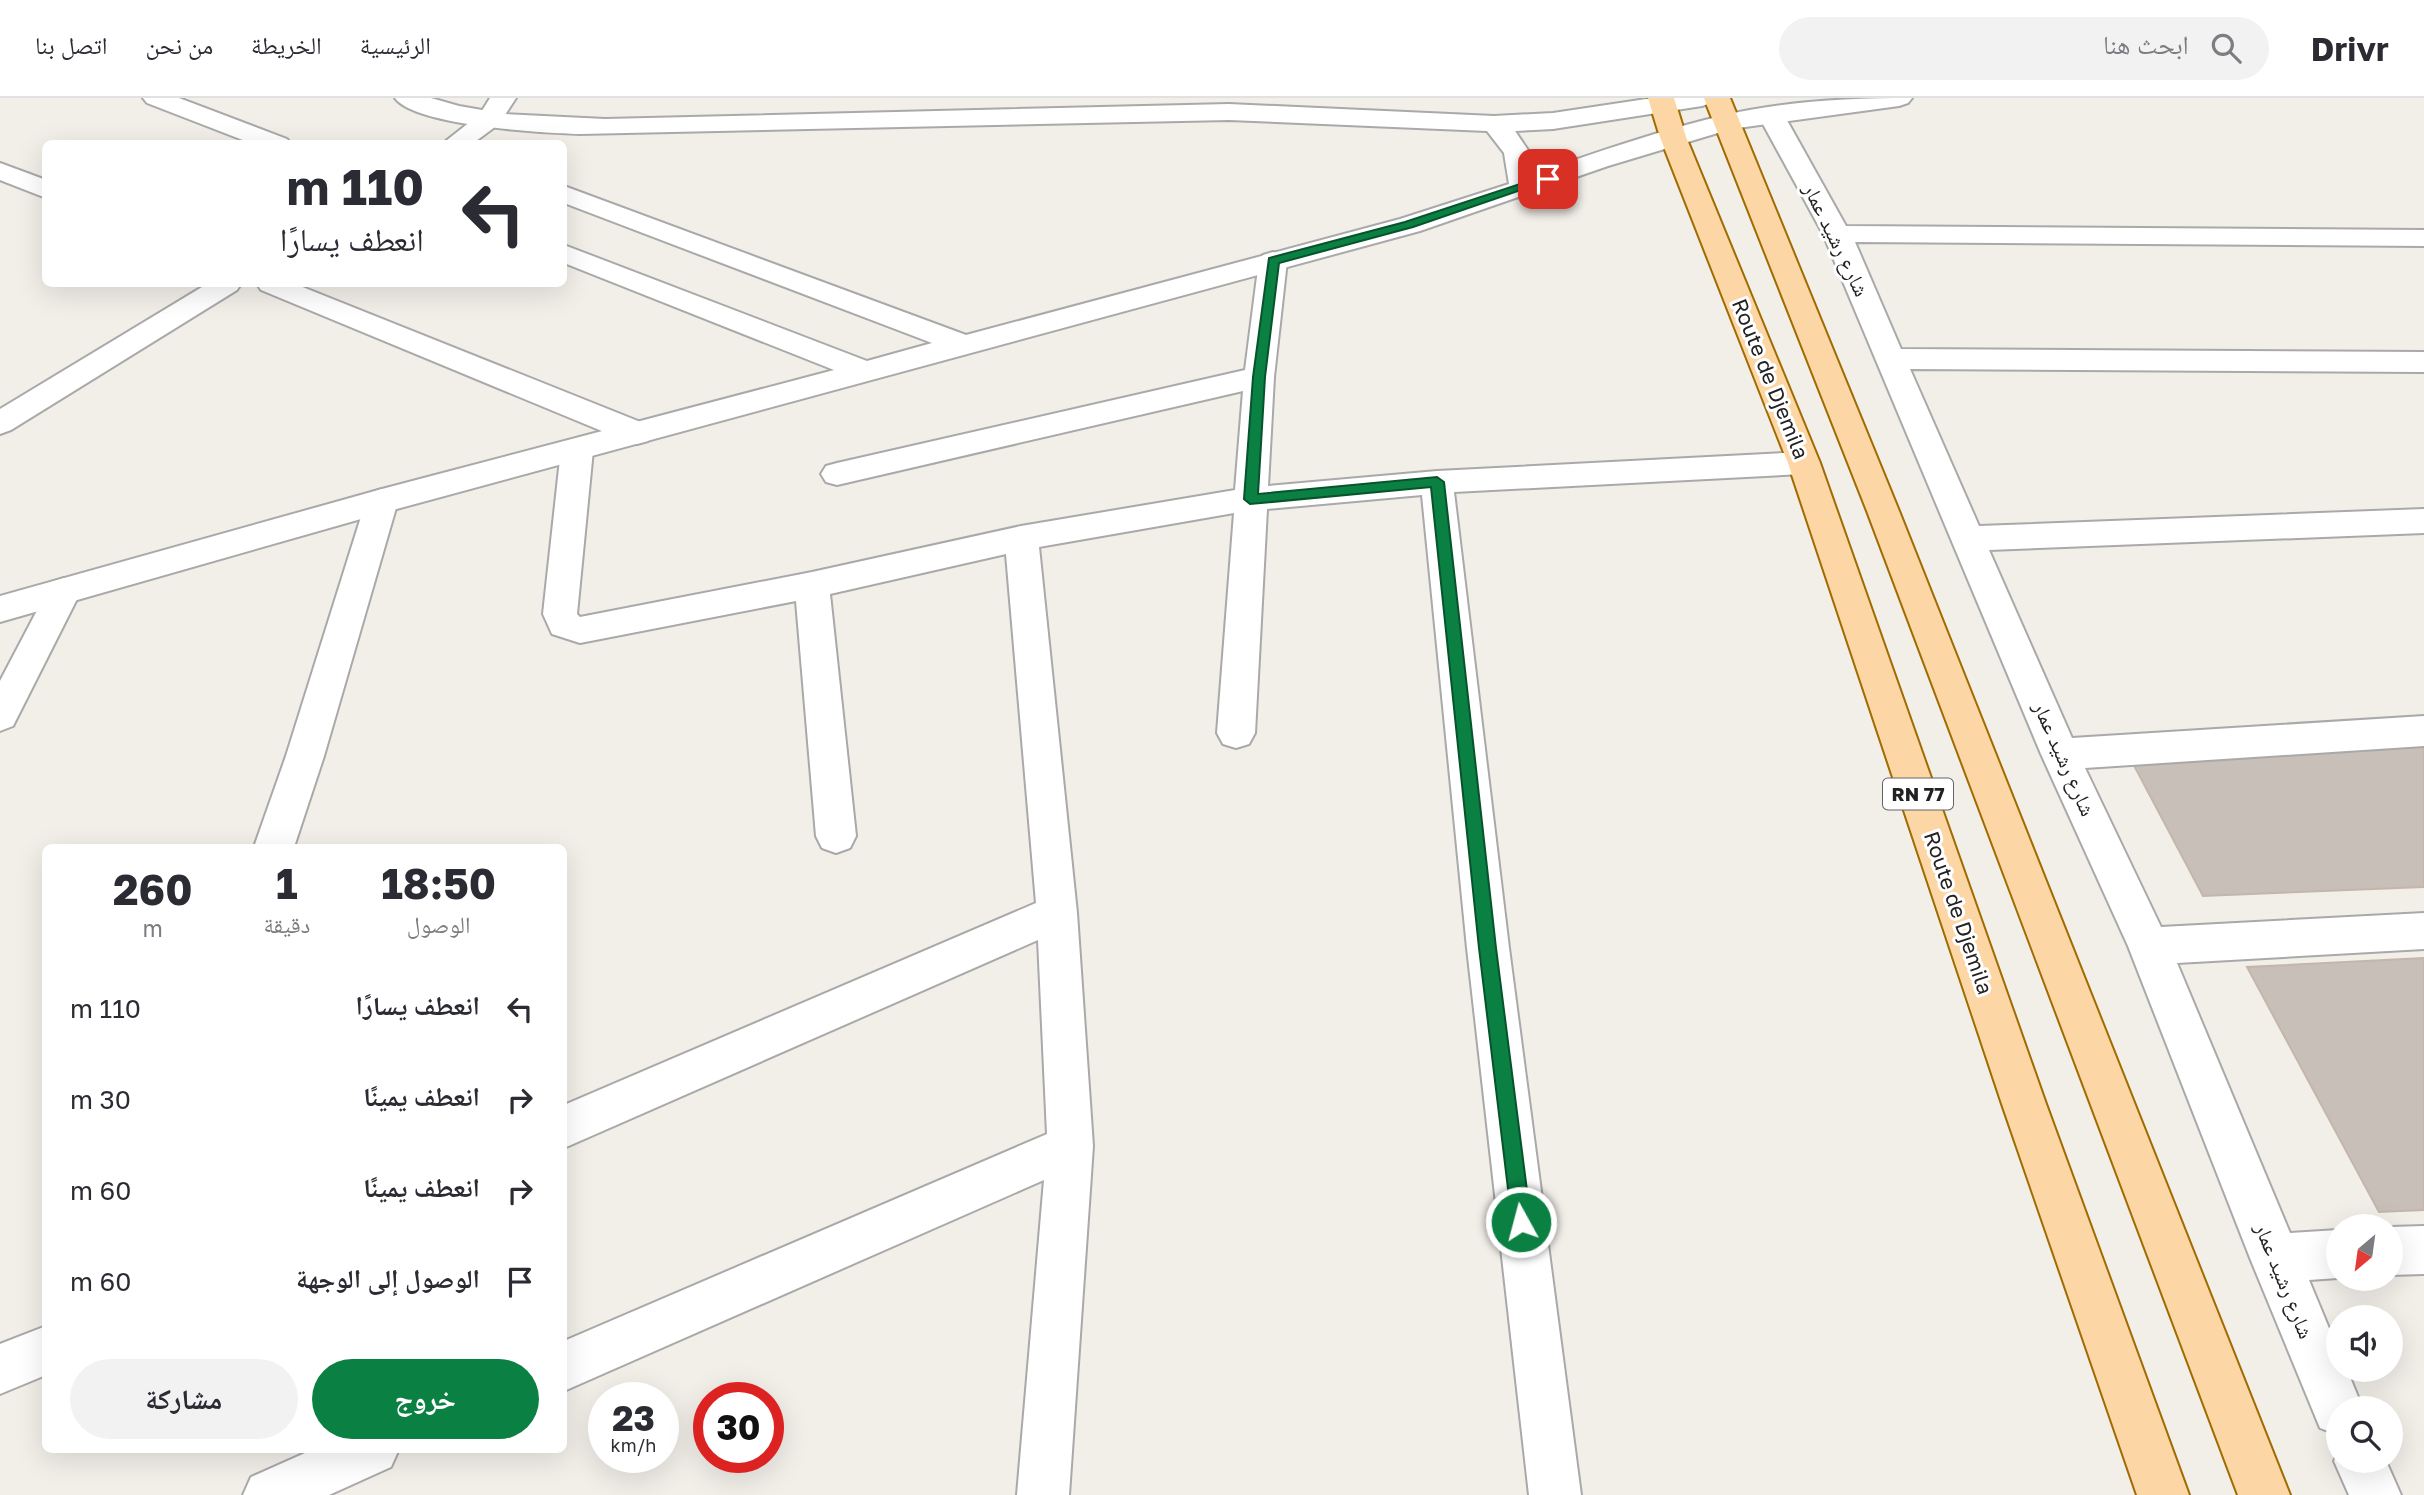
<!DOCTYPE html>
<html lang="ar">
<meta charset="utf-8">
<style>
:root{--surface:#fff;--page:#f2f2f3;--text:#2b2b33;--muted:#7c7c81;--line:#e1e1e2;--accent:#0b8043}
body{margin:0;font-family:"Golos Text","Noto Naskh Arabic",sans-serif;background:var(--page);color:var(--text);direction:rtl;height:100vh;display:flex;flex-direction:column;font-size:26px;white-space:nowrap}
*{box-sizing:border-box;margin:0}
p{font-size:23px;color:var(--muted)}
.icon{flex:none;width:38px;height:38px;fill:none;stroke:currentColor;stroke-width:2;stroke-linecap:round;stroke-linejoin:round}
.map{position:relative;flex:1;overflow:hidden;direction:ltr}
.panel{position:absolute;left:42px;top:746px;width:525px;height:609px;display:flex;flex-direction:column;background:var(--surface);border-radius:10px;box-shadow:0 7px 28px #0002;direction:rtl}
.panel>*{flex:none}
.banner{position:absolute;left:42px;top:42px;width:525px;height:147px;border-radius:10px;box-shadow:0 7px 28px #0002;direction:rtl;background:#fff;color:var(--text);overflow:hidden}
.needle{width:46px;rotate:209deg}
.buttons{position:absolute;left:2326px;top:1116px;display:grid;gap:14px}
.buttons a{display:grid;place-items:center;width:77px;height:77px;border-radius:50%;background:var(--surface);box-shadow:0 7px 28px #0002;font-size:35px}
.speed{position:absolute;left:588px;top:1284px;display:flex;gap:14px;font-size:35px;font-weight:700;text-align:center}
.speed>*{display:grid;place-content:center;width:91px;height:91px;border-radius:50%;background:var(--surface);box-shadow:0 7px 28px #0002;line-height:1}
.speed small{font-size:18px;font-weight:400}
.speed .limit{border:10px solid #d22;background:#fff;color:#111}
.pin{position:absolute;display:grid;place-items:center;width:60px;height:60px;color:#fff;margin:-30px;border-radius:14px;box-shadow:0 4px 10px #0006}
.me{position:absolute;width:77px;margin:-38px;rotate:353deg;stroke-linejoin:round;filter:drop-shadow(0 0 5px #0008)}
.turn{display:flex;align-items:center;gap:24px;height:147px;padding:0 28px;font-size:32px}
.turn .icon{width:91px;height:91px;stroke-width:2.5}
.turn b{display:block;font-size:49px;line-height:60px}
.eta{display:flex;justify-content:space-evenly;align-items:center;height:119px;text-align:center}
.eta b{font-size:42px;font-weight:700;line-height:49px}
.button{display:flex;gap:14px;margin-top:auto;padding:14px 28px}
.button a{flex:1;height:80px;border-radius:42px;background:var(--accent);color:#fff;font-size:28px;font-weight:700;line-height:80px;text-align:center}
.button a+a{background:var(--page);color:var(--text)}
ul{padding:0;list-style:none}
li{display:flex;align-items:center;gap:21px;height:91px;padding:0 28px}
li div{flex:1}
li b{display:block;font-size:26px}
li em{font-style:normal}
header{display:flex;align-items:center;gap:42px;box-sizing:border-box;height:98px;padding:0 35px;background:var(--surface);border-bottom:2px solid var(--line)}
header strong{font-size:33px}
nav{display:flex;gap:38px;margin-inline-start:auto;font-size:24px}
.search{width:490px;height:63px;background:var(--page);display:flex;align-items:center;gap:18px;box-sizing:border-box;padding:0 24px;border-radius:38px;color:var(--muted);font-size:26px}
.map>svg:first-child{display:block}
</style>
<header>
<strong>Drivr</strong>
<div class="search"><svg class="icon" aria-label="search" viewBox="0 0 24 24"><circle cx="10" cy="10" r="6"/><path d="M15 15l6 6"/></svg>ابحث هنا</div>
<nav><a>الرئيسية</a><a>الخريطة</a><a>من نحن</a><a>اتصل بنا</a></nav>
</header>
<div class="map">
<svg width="2424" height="1397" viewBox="0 0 2424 1397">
<rect width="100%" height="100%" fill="#f2efe9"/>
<g fill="#c7bfb8" stroke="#c4b6ab" stroke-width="2">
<polygon points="2424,647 2424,789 2203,798 2129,658"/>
<polygon points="2424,860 2424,1112 2379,1114 2247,869"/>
</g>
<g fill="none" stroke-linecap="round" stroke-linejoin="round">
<defs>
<g id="minor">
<polygon points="490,0 516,0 499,26 472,46 442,46 480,16"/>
<polygon points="1771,9 1780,12 1784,17 1846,128 2424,132 2424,148 1855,144 1901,251 2424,254 2424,274 1910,271 1979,428 2424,411 2424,435 1989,452 2072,640 2424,618 2424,648 2085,670 2161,829 2424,815 2424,851 2177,865 2290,1135 2338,1132 2338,1180 2309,1182 2338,1252 2338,1272 2347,1272 2363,1311 2338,1311 2338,1337 2320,1330 2250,1160 2128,848 2041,656 1823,136 1758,17 1762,12"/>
<polygon points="0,65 46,82 46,100 0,82"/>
<polygon points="1273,154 1283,157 1287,163 1274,279 1268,388 1437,373 1804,354 1815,357 1820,365 1815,373 1804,376 1454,394 1509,850 1581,1397 1529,1397 1467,850 1422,397 1267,411 1255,635 1249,646 1236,650 1223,646 1217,635 1234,415 1039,449 1077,815 1093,1048 1069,1397 1017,1397 1044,1082 564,1293 564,1243 1047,1036 1038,842 564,1050 564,1007 1036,805 1006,456 830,496 856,738 850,750 836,755 822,750 816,738 796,503 580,545 552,536 543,516 561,352 566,344 577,341 588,344 593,352 577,516 580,519 812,474 1021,428 1235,392 1243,293 837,387 826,384 821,376 826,368 837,365 1245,272 1259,163 1263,157"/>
<polygon points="207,186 241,186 237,192 11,332 0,336 0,311"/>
<polygon points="257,186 295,186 648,327 653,335 648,343 637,346 626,343 261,192"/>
<polygon points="382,391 394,395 398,403 324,658 294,749 254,749 286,658 366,403 370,395"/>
<polygon points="64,480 76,484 81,493 13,628 0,633 0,583 52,484"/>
<polygon points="2424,1128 2424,1176 2390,1177 2390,1129"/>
<polygon points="46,1228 46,1277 0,1296 0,1246"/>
<polygon points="314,1351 399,1351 391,1369 329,1397 243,1397 251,1379"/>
<polygon points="2338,1354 2338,1363 2386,1363 2401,1397 2349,1397 2334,1363"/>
</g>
<g id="tertiary">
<polygon points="143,0 179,0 287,41 291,46 253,46 147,5"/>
<path d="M395 0H431L459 8 505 16 605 21 1229 6 1494 18 1553 15 1653 0H1715L1711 5 1702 8 1553 31 1515 33 1530 55 1535 76C1597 54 1661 32 1725 17 1786 3 1849 0 1912 0L1908 5 1899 8 1731 31 1608 68 1420 133 382 415 0 524V498L382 391 834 272 564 165V147L867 263 932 245 564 105V88L966 237 1400 121 1509 86 1504 55 1487 33 1229 22 580 36C546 35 415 28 395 0Z"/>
</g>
<g id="primary">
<polygon points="1648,0 1674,0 1686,39 1820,365 2046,1006 2189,1397 2137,1397 2002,1006 1788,365 1660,39"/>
<polygon points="1704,0 1730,0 1899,413 2290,1397 2238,1397 1867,413"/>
</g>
</defs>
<use href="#minor" stroke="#a9a9a9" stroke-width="4"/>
<use href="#tertiary" stroke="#a9a9a9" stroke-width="4"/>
<use href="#primary" stroke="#a06b00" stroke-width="4"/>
<use href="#minor" fill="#fff" fill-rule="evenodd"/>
<use href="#tertiary" fill="#fff" fill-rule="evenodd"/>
<use href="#primary" fill="#fcd6a4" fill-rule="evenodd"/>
</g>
<polygon fill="#0b8043" stroke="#07532c" stroke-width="2" points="1544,78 1553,81 1413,129 1279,165 1265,279 1258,396 1437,379 1444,384 1496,850 1531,1124 1528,1130 1521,1133 1515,1130 1512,1124 1479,850 1431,389 1250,406 1244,401 1253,279 1269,160 1405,124"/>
<g text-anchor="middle" stroke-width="6" stroke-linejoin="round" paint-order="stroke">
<rect fill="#fff" stroke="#646464" stroke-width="2" x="1883" y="680.5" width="70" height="31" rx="5"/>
<g font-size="19" font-weight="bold" fill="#222">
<text x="1918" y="703">RN 77</text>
</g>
<g font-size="21" fill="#222" stroke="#fff">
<text transform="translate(1836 142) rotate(64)" y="7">شارع رشيد عمار</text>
<text transform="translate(1770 281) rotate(68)" y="7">Route de Djemila</text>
<text transform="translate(2064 661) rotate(66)" y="7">شارع رشيد عمار</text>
<text transform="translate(1958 815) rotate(71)" y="7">Route de Djemila</text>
<text transform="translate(2284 1183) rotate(68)" y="7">شارع رشيد عمار</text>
</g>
</g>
</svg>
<div class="buttons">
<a><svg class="needle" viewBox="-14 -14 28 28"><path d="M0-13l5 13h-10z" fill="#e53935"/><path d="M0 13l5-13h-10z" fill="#7c7c81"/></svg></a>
<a><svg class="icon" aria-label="sound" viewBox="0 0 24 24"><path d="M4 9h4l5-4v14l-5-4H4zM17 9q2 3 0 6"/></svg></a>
<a><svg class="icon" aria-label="search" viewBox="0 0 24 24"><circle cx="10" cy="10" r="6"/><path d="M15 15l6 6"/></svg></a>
</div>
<div class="speed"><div>23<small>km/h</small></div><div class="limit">30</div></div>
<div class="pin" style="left:1548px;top:81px;background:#d93025"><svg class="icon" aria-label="arrive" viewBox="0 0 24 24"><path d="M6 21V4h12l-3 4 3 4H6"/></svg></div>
<svg class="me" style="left:1521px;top:1124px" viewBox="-20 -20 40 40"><circle r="17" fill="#0b8043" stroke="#fff" stroke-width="3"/><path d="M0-11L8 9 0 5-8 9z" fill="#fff"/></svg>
<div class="banner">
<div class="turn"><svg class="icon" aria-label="left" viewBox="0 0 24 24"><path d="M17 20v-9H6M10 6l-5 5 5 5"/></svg><div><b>110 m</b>انعطف يسارًا</div></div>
</div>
<section class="panel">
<div class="eta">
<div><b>18:50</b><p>الوصول</p></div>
<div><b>1</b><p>دقيقة</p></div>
<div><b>260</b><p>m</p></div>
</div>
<ul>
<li><svg class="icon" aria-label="left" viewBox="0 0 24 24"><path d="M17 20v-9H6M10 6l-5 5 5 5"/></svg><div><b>انعطف يسارًا</b></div><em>110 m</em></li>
<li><svg class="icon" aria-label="right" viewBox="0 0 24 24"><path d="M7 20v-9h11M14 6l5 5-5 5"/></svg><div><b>انعطف يمينًا</b></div><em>30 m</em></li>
<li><svg class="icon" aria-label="right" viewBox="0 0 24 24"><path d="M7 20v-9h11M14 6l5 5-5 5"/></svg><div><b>انعطف يمينًا</b></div><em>60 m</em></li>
<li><svg class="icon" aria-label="arrive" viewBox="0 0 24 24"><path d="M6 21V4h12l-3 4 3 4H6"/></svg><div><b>الوصول إلى الوجهة</b></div><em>60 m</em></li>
</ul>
<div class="button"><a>خروج</a><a>مشاركة</a></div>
</section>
</div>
